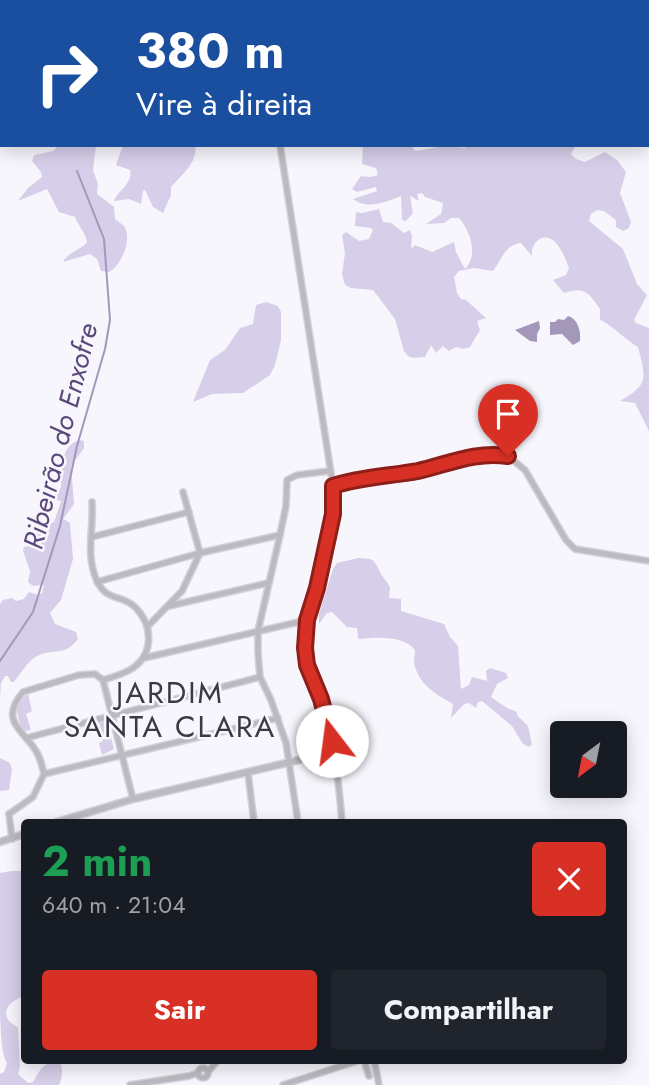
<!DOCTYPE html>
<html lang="pt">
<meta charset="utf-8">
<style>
:root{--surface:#171b24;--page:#20242c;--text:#f1f3f6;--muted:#9ea1a6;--accent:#d93025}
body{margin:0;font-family:Jost,sans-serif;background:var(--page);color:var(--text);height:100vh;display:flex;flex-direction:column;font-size:26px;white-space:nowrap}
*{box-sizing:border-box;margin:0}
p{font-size:23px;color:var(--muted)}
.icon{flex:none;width:38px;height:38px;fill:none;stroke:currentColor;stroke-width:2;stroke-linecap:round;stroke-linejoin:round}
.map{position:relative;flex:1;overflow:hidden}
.sheet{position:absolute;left:21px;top:819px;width:606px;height:245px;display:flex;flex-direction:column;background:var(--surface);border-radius:7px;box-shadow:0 4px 18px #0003}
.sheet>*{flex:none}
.top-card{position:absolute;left:0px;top:0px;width:649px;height:147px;box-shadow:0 4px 18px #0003;background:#1a4fa0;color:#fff;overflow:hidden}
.needle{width:46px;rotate:212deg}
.buttons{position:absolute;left:550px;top:721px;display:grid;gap:14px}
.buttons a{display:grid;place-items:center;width:77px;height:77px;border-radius:7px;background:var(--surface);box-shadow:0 4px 18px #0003;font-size:35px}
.pin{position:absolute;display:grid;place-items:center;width:60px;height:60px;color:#fff;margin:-72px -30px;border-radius:50% 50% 50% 0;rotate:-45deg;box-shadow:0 0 7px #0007}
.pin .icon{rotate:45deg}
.me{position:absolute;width:77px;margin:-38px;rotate:345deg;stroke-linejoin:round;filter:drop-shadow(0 0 5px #0008)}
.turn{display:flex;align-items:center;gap:24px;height:147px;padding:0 21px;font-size:32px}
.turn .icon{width:91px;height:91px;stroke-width:2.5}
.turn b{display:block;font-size:49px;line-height:60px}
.round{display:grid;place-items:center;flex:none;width:74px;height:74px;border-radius:7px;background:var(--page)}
.head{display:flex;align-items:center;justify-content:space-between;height:119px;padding:0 21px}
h1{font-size:42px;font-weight:700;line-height:52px;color:#1e9e55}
.button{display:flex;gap:14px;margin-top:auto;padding:14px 21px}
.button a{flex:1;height:80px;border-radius:7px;background:var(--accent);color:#fff;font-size:28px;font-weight:700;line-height:80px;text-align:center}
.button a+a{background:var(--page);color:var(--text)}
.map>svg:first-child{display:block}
</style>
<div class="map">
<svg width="649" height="1085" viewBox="0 0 649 1085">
<rect width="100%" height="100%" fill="#f8f6fd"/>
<g fill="#d7cee9">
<path d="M59 145 96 146 93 170 98 184 97 194 114 207 115 219C118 222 121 223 124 226 133 239 121 266 109 272L101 271 97 259 90 254 63 262C68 252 81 250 87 242 86 234 78 225 75 217L59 212 47 189 18 201 28 188 42 177 41 172 32 161 34 155 53 151Z"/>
<path d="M123 145H195C199 161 181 176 171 187V195L163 213 153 207 145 190 143 191 141 204 129 199 114 201C119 189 133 184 130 170L116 165Z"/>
<path d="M363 145H410L416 151 444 146 465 148 471 145H576L571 154 576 159 585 162 605 152 617 160 626 172 620 193 631 222 629 228 623 231 616 227V220L604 211 597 210 591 214 589 221 623 249 637 284 647 295 634 320 636 323 649 328V431L635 403 620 401C649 384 646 379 638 347 627 341 608 322 600 320V309C588 292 585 286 564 293L553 280 566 275 569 268C566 260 561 247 554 241 542 231 530 244 532 256L521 243C504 245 502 260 493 271L474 268 459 271 454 277 457 293 461 299 466 300 486 318 477 321 480 330 470 347 463 349 456 347 449 351 443 346 436 353 431 345 425 357 413 358 408 356 404 351 395 319 373 290 351 288 345 285 342 274 345 253 342 235 346 232 359 241 369 239 373 230 371 228 355 226 356 212 362 213 379 209 383 222 391 223 404 233 410 230 412 236 411 249 415 245 432 252 454 242 456 252 465 269C479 255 470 231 459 218H451L444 223 426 224 441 214 443 203 425 197 422 193 417 194 419 201 410 196 413 213 406 221 402 220 401 196C386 202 367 210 353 199L377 191 376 187 357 192 352 189 361 176 370 177 378 175 376 168 362 164Z"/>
<polygon points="266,302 278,306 281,312 281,340 275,365 270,375 243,393 212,394 193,402 210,360 225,350 240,328 253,324 256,305"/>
<path d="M80 440 84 441V448L71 466 74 504 63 519 70 523 73 559 61 600 50 613 55 624 76 632 78 639C65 657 53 648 37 656 28 661 20 674 14 682H11L8 676H5L1 683 0 700V604L3 600 12 598 16 601 24 599 29 592 38 595 42 593 44 585 33 586 28 582 30 571 23 551 24 547 29 546 38 532 48 536 50 523 54 522 61 501 53 499 52 496 55 491H59L61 487C61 470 60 445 80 440Z"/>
<path d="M358 558C374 559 373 558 380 572 382 577 387 581 390 587L389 598 401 599V611L444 624 450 637 458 646 461 689 469 685 472 677 487 681 486 671 490 668 506 673 508 678 497 684 491 697 507 708 517 712V715L528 726 532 745 529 747 523 744 512 726 482 701 478 702 476 708 469 703 464 704 451 718 453 704C437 695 421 686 415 667 413 662 415 656 415 650 404 635 375 637 358 639L357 628 347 627 332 612 327 613 319 624V614L333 569 337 563Z"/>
<polygon points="28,693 32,711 26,714 31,730 25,731 21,728 16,707"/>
<polygon points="103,721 108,725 114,749 102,755 99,743 103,741 99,722"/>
<polygon points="0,758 10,763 12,769 9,790 0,791"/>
<path d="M12 871H24V996C14 1000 0 1008 9 1021 12 1024 15 1025 18 1028L20 1067 18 1074 28 1083 33 1082C39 1071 45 1060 59 1061 64 1068 62 1078 59 1085H0V1074L4 1072 7 1063C1 1054 1 1028 0 1016V873Z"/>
</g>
<g fill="#a397ba">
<path d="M568 316C578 319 581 331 580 341L573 345 562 334 550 335V322H555L558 319 564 320Z"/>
<polygon points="539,321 540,328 537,334 537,342 530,341 515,330"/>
</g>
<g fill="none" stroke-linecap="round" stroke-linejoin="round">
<polyline stroke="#a397ba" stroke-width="2" points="0,661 33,612 60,526 77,446 105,349 110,320 104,239 77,171"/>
<defs>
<g id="minor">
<polyline points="252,0 253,2"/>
<polyline points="320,2 322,0"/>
<path d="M280 145 333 486C333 520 326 553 317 587 312 608 305 627 305 650 306 669 315 683 321 701 334 740 339 782 342 822"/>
<polyline points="333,486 421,470 475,455 489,453 508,456 525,470 566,540 575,549 649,561"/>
<path d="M92 502C94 529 85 555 97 581 107 602 121 594 135 607 153 625 154 653 133 668 124 674 113 677 103 680"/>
<polyline points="92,537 189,512"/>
<polyline points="97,582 200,553 280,535"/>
<polyline points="169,606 268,583"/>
<polyline points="148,626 182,591 200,553 183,492"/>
<polyline points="144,658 307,620"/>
<polyline points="103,680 133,799"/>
<polyline points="26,738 260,677"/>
<polyline points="248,773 254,822"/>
<polyline points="44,774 278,718"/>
<path d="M9 814 33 797 44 774C42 765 40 756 34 748 20 728 0 719 23 692L79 675 95 674 103 680"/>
<polyline points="9,814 12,839"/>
<polyline points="298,822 286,743 271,700 260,677 258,652 258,631 280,535 286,506 287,480 297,475 330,471"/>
<polyline points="364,1060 369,1076"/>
<polyline points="374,1060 379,1085"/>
<circle cx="203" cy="1073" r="5"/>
<polyline points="208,1072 218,1060"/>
<polyline points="130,1085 189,1076 198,1073"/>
<polyline points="283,1085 360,1060"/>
</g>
<g id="tertiary">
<polyline points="57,822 133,799 333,752"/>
<polyline points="0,842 24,834"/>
</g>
</defs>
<use href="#minor" stroke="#d4d2d9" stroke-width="8"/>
<use href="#tertiary" stroke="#d4d2d9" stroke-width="9"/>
<use href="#minor" stroke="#bcb9c1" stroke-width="5"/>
<use href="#tertiary" stroke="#bcb9c1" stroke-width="6"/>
</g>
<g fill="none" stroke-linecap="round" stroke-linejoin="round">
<defs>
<path id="route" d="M332 741 321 699 307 665 305 648 307 620 317 588 333 514V486C360 477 390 476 418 471 449 464 475 451 508 456"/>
</defs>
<use href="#route" stroke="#8d1f18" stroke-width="18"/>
<use href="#route" stroke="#d93025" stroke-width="12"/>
</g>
<g text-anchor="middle" stroke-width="5" stroke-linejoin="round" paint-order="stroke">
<g font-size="28" font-style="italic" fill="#5b497b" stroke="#f8f6fd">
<text transform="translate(60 436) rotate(-76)" y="10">Ribeirão do Enxofre</text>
</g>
<g font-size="30" letter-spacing="2" fill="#3d3846" stroke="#f8f6fd">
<text x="170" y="703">JARDIM<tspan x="170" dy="34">SANTA CLARA</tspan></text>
</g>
</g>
</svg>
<div class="buttons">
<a><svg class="needle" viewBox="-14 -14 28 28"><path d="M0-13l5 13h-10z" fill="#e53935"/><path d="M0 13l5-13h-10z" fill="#9ea1a6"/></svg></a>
</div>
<div class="pin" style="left:508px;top:456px;background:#d93025"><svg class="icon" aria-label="arrive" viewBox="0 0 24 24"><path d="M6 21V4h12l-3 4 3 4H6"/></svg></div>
<svg class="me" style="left:332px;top:741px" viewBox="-20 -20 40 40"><circle r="19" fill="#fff"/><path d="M0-13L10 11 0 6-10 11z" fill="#d93025"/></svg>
<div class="top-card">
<div class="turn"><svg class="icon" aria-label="right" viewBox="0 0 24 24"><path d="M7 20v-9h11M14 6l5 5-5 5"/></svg><div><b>380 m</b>Vire à direita</div></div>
</div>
<section class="sheet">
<div class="head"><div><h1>2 min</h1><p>640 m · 21:04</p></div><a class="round" style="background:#d93025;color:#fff"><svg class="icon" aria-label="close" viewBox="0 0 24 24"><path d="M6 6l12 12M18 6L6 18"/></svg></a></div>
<div class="button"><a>Sair</a><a>Compartilhar</a></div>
</section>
</div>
